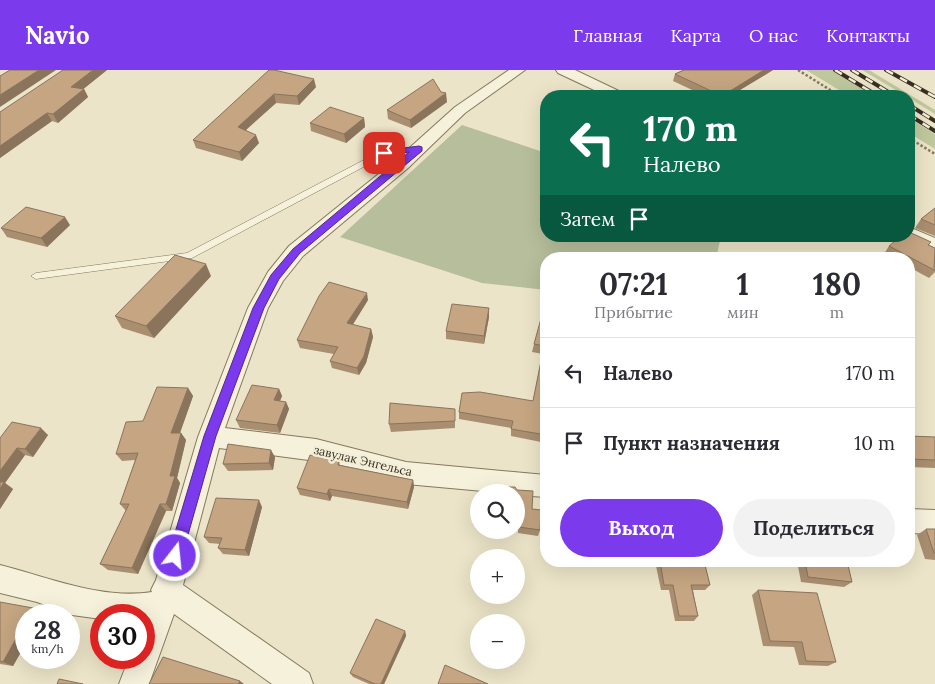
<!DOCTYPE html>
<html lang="ru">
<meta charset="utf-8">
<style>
:root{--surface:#fff;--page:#f2f2f3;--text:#2b2b33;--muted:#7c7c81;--line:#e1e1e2;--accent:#7c3aed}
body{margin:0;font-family:Lora,serif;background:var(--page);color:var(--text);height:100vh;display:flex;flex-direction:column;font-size:19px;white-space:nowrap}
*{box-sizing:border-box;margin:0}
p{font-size:16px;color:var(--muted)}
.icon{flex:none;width:28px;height:28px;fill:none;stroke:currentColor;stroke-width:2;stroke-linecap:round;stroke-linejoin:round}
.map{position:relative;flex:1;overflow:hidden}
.side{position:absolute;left:540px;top:182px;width:375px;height:315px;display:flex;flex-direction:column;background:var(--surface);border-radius:20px;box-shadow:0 5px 20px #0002}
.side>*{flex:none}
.top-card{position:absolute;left:540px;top:20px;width:375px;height:152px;border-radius:20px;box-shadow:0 5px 20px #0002;background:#0b6e4f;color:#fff;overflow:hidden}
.buttons{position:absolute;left:470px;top:414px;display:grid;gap:10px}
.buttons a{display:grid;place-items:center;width:55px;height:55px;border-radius:50%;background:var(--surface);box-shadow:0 5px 20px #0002;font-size:25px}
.speed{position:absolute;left:15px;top:534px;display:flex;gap:10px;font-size:25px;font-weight:700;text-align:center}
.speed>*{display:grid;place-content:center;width:65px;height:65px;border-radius:50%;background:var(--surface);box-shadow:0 5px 20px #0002;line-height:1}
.speed small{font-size:12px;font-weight:400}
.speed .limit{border:8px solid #d22;background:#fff;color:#111}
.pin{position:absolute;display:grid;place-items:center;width:42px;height:42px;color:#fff;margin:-21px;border-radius:10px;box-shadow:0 2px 8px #0006}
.me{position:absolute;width:55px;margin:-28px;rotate:16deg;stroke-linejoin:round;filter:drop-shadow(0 0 4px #0008)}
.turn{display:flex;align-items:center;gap:18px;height:105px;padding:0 20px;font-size:22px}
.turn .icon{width:65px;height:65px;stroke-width:2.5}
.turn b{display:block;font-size:35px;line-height:42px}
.then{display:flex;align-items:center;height:48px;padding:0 20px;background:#0003;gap:10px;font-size:19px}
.eta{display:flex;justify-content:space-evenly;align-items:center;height:85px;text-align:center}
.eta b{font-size:30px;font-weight:800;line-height:35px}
.action{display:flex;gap:10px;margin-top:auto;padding:10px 20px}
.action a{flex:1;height:58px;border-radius:30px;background:var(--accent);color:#fff;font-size:20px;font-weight:800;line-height:58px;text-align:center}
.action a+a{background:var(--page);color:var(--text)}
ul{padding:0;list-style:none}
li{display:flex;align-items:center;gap:15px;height:70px;padding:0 20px;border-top:1px solid var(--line)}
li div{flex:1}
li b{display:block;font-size:19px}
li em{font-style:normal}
header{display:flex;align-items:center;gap:30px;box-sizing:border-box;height:70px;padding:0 25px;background:var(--accent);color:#fff}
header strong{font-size:24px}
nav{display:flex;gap:28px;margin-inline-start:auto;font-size:18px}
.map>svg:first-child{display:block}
</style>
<header>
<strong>Navio</strong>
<nav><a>Главная</a><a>Карта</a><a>О нас</a><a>Контакты</a></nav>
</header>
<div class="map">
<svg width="935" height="614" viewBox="0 0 935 614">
<rect width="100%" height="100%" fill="#ebe4c8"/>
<g fill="#bfc89d">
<polygon points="806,0 832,0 874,26 849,26"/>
<polygon points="862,0 869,0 935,40 935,44 909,28 909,26 906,26"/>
<polygon points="909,48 935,64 935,79 909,63"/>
</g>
<polygon fill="#b6be9b" points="462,55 546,83 546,166 721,166 716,189 546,189 546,220 482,213 340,167"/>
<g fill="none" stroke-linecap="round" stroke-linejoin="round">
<defs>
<polygon id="lane" points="419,77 422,77 422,81 386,85 192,188 36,209 31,206 36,203 187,183 381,81"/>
<g id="street">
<path d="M509 0H525L465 43 408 98 303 186 283 211 268 238 225 358 316 369 406 392 546 405V427L516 425V422H494L406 414 316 391 219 378 183 515 309 603 313 614H272L174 544 149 614H119L129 588H144V545H101V549L72 545 37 532 0 523V495C48 507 101 530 152 522L151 520 156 510 198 367 248 238 268 202 289 176 396 90 455 37Z"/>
<polygon points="556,0 575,0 623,23 625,26 607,26 558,3"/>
<polygon points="909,157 935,168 935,182 902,167 909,166"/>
<polygon points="909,439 935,440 935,464 909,463"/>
</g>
</defs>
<use href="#lane" stroke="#85785f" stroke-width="1"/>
<use href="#street" stroke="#85785f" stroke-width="2"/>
<g stroke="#85785f" stroke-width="2.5" stroke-dasharray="2.5 2" stroke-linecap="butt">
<polyline points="798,0 840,26"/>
<polyline points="909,68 935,84"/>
</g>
<use href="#lane" fill="#f6f1db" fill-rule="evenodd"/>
<use href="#street" fill="#f6f1db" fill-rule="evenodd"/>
<defs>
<g id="rail">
<polyline points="835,0 878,26"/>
<polyline points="852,0 895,26"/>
<polyline points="886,0 935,27"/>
<polyline points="909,35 935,51"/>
<polyline points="909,45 935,61"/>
</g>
</defs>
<use href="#rail" stroke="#372e21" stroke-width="4"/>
<use href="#rail" stroke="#f3eed7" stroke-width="2.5" stroke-dasharray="8" stroke-linecap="butt"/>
</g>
<g fill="#a98e70">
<polygon points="107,0 83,19 84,19 88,27 58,53 52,51 0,88 0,42"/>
<polygon points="269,0 316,17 299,35 276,33 246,60 259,73 242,91 196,78 193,70"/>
<polygon points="682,0 773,0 730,26 705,26 673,11 675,4 683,0"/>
<polygon points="441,22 447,32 411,58 388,49 387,40"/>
<polygon points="364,48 365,57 346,73 311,61 310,53"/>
<polygon points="935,138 935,166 915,158 921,149"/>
<polygon points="70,155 47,177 7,167 1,158"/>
<polygon points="931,172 929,175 935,178 935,202 929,208 909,197 909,189 893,189 884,184 889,176"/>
<polygon points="211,206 154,268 122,258 115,246"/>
<polygon points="368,230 352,255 371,259 373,267 366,293 359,305 332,298 330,291 334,284 300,278 297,270"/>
<polygon points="489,238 489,247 484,274 446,269 446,261"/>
<polygon points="546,246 546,373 511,366 511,358 459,349 459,342 533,331 543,284 532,282 534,274"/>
<polygon points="188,318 193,326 180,363 181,363 186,370 177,408 180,413 172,441 166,441 138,504 108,500 100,494 126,441 120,434 135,390 122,391 116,384 143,351"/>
<polygon points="279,319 282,326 280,331 286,332 289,339 280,363 240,358 236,350"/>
<polygon points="455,339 455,358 391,362 389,354"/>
<polygon points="48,365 33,387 25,385 5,413 13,419 0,439 0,368"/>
<polygon points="909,366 935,367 935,398 909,397"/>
<polygon points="275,387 273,400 228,401 223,394"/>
<polygon points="339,392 340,395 413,410 414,417 408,439 332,426 330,431 300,425 297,418"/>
<polygon points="517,420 532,439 540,460 538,466 518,463 518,455 516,455"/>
<polygon points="262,437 249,486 223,484 218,478 220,474 209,473 204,467"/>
<polygon points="926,459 935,459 935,490 925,489 917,465"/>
<polygon points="655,491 704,491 710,515 705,520 693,520 698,546 694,551 675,551 669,520 661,520"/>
<polygon points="797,491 847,491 852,512 844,517 801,512"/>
<polygon points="758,520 836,592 828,596 799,595 794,577 763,576 752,525"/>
<polygon points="0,532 42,543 42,545 26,545 26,573 13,596 0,594"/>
<polygon points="405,561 406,566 384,614 369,614 353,607 350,603"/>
</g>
<g fill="#8a745b">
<polygon points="39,0 56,0 0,37 0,25"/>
<polygon points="93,0 107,0 76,25 71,17"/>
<polygon points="764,0 773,0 730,26 722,26"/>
<polygon points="314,9 316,17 299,35 297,26"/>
<polygon points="84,19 88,27 58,53 53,44"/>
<polygon points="446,23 447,32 411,58 410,50"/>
<polygon points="274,24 276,33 240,65 238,57"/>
<polygon points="47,43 52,51 0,88 0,76"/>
<polygon points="364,48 365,57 346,73 344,64"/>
<polygon points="256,65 259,73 242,91 239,82"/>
<polygon points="65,147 70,155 47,177 41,168"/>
<polygon points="206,194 211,206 154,268 146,256"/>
<polygon points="367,223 368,230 349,261 347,253"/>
<polygon points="489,238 489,247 484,274 484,266"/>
<polygon points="371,259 373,267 366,293 359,305 357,298"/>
<polygon points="188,318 193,326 177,371 171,363"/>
<polygon points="279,319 282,326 277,338 274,330"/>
<polygon points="286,332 289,339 280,363 277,355"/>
<polygon points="41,358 48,365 33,387 25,379"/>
<polygon points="181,363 186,370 177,408 180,413 172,441 166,434 170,406"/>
<polygon points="17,378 25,385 5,413 13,419 0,439 0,401"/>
<polygon points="271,380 275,387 273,400 269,393"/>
<polygon points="413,410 414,417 408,439 407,432"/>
<polygon points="329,419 332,426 330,431 327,424"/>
<polygon points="259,430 262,437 249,486 245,480"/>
<polygon points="160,434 166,441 138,504 132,498"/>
<polygon points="33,538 42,543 42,545 29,545"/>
<polygon points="26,551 26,573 13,596 3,592"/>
<polygon points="405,561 406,566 384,614 381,614"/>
<polygon points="240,611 244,614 238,614"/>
</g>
<g fill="#c5a582" stroke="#8a745b">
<polygon points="10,0 39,0 0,25 0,6"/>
<polygon points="63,0 93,0 71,17 84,19 53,44 47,43 0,76 0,42"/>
<polygon points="269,0 274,0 314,9 297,26 274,24 238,57 256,65 239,82 193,70"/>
<polygon points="684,0 764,0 722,26 675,4"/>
<polygon points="433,9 441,22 446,23 410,50 387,40"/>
<polygon points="330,37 364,48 344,64 310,53"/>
<polygon points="26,137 65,147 41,168 1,158"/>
<polygon points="935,138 935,155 921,149"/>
<polygon points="909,162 931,172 928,175 935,178 934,200 889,176 901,166 909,166"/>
<polygon points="175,185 206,194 146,256 115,246"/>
<polygon points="329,212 367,223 347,253 371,259 364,286 357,298 330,291 338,277 297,270 319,226"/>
<polygon points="452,234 489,238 484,266 446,261"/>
<polygon points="542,245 546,246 546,365 511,359 513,351 459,342 462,323 480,322 533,331 544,276 534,274"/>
<polygon points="252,315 279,319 274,330 286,332 277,355 236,350"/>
<polygon points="157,317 188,318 171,363 181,363 170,406 175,406 166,434 160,434 132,498 100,494 129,434 120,434 138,383 116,384 126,352 143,351"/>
<polygon points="390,333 455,339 455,351 389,354"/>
<polygon points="12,352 41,358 25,379 17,378 0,401 0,368"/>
<polygon points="909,366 935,367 935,390 909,389"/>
<polygon points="228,374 271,380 269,393 223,394"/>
<polygon points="310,385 339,392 338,395 413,410 407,432 329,419 327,424 297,418"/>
<polygon points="0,412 4,412 0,419"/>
<polygon points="491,417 515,417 517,420 533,421 532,439 541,440 540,460 519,457 519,449 516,448 516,422 491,422"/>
<polygon points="216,428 259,430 245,480 218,478 222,468 204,467"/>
<polygon points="926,459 935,459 935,483 934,483"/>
<polygon points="660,491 704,491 710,515 691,515 698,546 679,546 673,515 664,515"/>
<polygon points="805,491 847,491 852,512 808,507"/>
<polygon points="758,520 817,523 836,592 806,591 802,572 770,571"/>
<polygon points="0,532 33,538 29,545 26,545 26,551 3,592 0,591"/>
<polygon points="376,549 405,561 381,614 375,614 350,603"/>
<polygon points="163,587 240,611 238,614 149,614"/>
<polygon points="445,595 488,614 438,614"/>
<polygon points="59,609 83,614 57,614"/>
</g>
<polygon fill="#7c3aed" stroke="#51269a" points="419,76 422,77 422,81 300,183 279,209 264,238 216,366 182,486 180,491 175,493 170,491 168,486 204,366 253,238 271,205 293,179 409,82 384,86 380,83 381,81"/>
<g text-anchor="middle" stroke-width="5" stroke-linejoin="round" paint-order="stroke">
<g font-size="12" fill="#372e21" stroke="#f3eed7">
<text transform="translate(363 391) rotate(13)" y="4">завулак Энгельса</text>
</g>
</g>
</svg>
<div class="buttons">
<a><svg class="icon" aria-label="search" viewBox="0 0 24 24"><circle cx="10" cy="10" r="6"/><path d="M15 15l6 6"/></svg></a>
<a>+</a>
<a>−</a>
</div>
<div class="speed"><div>28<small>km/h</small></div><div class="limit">30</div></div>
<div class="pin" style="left:384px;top:83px;background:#d93025"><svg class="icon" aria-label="arrive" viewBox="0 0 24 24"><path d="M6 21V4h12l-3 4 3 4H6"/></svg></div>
<svg class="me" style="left:175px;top:486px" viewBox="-20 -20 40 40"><circle r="17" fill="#7c3aed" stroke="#fff" stroke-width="3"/><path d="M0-11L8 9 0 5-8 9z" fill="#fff"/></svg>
<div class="top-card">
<div class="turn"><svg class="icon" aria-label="left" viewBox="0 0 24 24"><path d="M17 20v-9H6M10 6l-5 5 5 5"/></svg><div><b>170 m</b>Налево</div></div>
<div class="then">Затем<svg class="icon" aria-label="arrive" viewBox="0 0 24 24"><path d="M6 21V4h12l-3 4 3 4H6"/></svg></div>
</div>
<section class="side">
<div class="eta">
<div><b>07:21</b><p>Прибытие</p></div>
<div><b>1</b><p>мин</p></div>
<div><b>180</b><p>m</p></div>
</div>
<ul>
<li><svg class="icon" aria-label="left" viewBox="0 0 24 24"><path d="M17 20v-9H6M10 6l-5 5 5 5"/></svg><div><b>Налево</b></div><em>170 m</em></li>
<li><svg class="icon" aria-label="arrive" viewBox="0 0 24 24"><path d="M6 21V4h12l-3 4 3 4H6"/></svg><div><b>Пункт назначения</b></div><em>10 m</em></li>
</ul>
<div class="action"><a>Выход</a><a>Поделиться</a></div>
</section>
</div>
